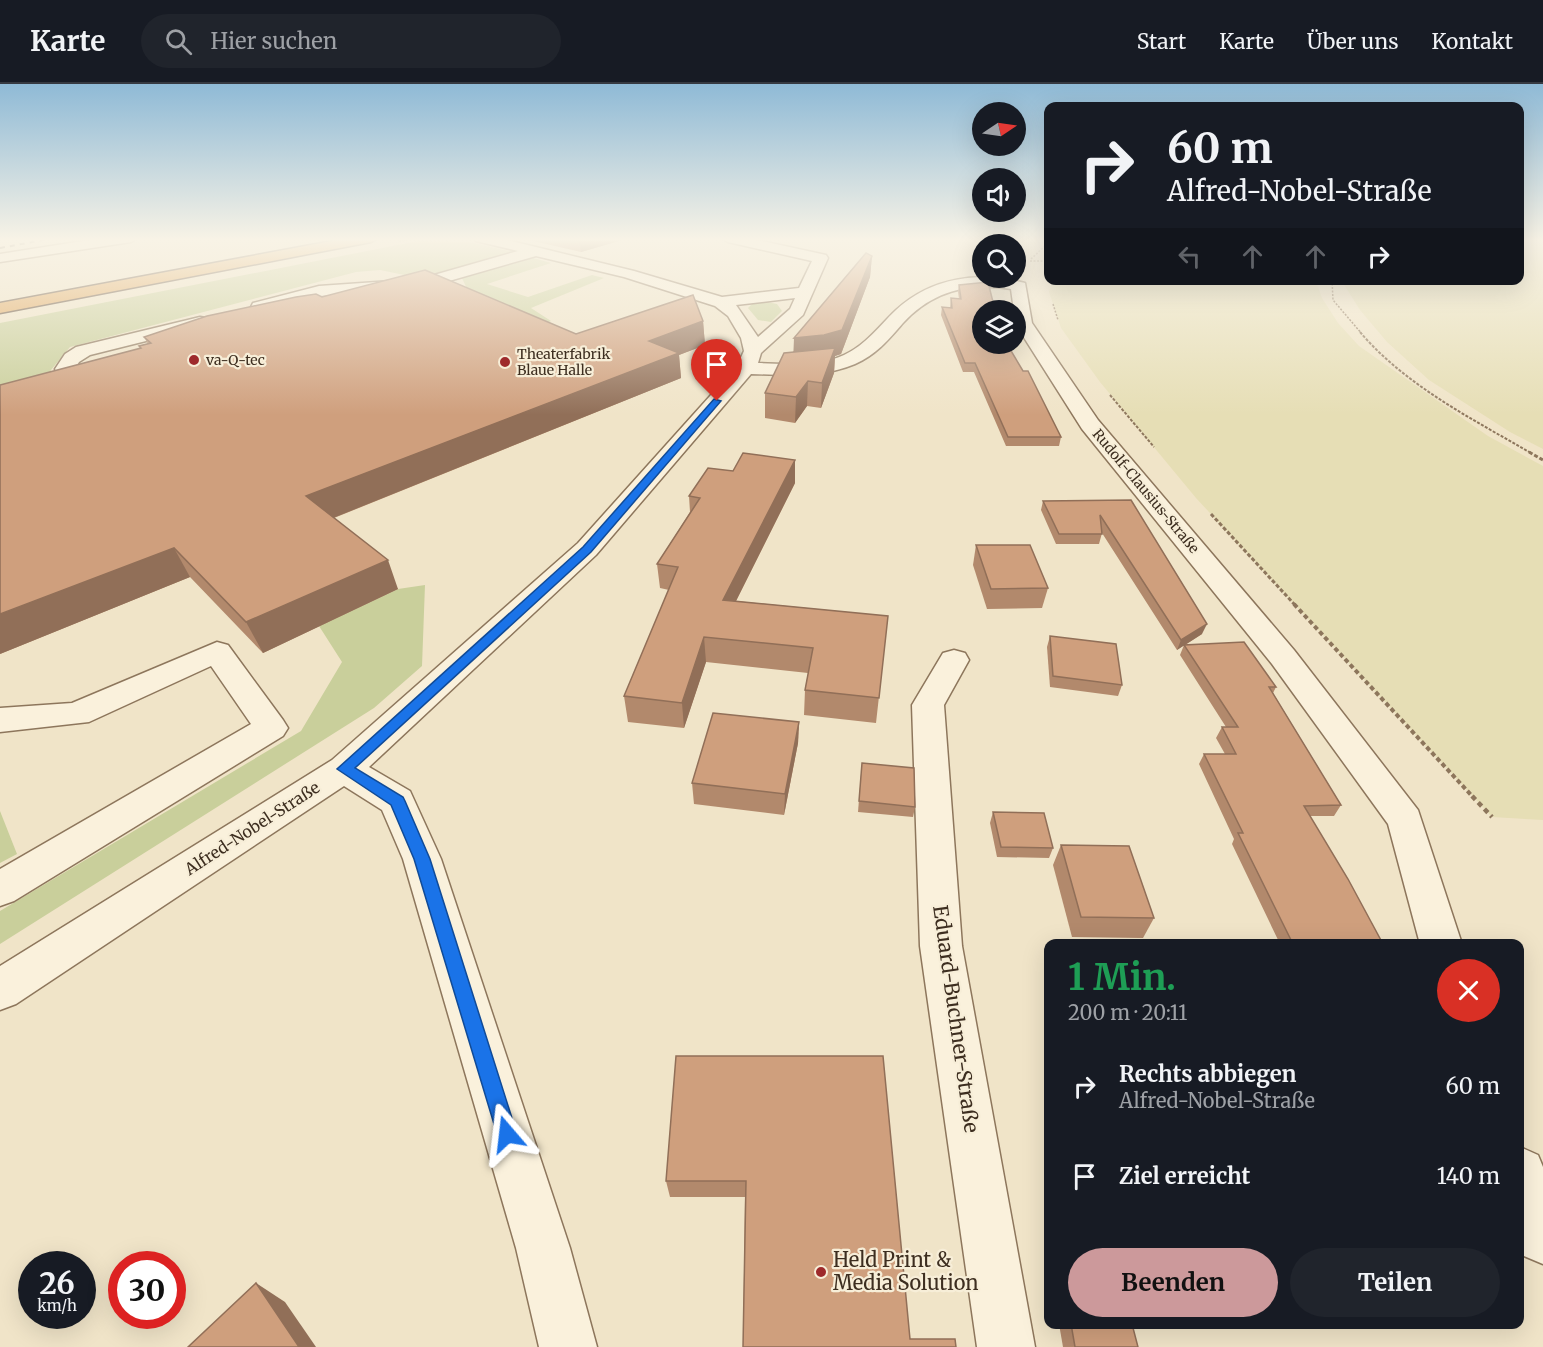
<!DOCTYPE html>
<html lang="de">
<meta charset="utf-8">
<style>
:root{--surface:#171b24;--page:#20242c;--text:#f1f3f6;--muted:#9ea1a6;--line:#363941;--accent:#cc999b}
body{margin:0;font-family:Merriweather,serif;background:var(--page);color:var(--text);height:100vh;display:flex;flex-direction:column;font-size:22px;white-space:nowrap}
*{box-sizing:border-box;margin:0}
p{font-size:20px;color:var(--muted)}
.icon{flex:none;width:33px;height:33px;fill:none;stroke:currentColor;stroke-width:2;stroke-linecap:round;stroke-linejoin:round}
.map{position:relative;flex:1;overflow:hidden}
.drawer{position:absolute;left:1044px;top:855px;width:480px;height:390px;display:flex;flex-direction:column;background:var(--surface);border-radius:12px;box-shadow:0 6px 24px #0002}
.drawer>*{flex:none}
.hud{position:absolute;left:1044px;top:18px;width:480px;height:183px;border-radius:12px;box-shadow:0 6px 24px #0002;background:#171b24;color:var(--text);overflow:hidden}
.needle{width:39px;rotate:77deg}
.buttons{position:absolute;left:972px;top:18px;display:grid;gap:12px}
.buttons a{display:grid;place-items:center;width:54px;height:54px;border-radius:50%;background:var(--surface);box-shadow:0 6px 24px #0002;font-size:30px}
.speed{position:absolute;left:18px;top:1167px;display:flex;gap:12px;font-size:30px;font-weight:700;text-align:center}
.speed>*{display:grid;place-content:center;width:78px;height:78px;border-radius:50%;background:var(--surface);box-shadow:0 6px 24px #0002;line-height:1}
.speed small{font-size:15px;font-weight:400}
.speed .limit{border:9px solid #d22;background:#fff;color:#111}
.pin{position:absolute;display:grid;place-items:center;width:51px;height:51px;color:#fff;margin:-62px -26px;border-radius:50% 50% 50% 0;rotate:-45deg;box-shadow:0 0 6px #0007}
.pin .icon{rotate:45deg}
.me{position:absolute;width:66px;margin:-33px;rotate:343deg;stroke-linejoin:round;filter:drop-shadow(0 0 4px #0008)}
.turn{display:flex;align-items:center;gap:21px;height:126px;padding:0 24px;font-size:27px}
.turn .icon{width:78px;height:78px;stroke-width:2.5}
.turn b{display:block;font-size:42px;line-height:51px}
.lanes{display:flex;align-items:center;height:57px;padding:0 24px;background:#0003;justify-content:center;gap:30px;direction:ltr}
.lanes .off{opacity:.35}
.round{display:grid;place-items:center;flex:none;width:63px;height:63px;border-radius:32px;background:var(--page)}
.summary{display:flex;align-items:center;justify-content:space-between;height:102px;padding:0 24px}
h1{font-size:36px;font-weight:700;line-height:45px;color:#1e9e55}
.primary-button{display:flex;gap:12px;margin-top:auto;padding:12px 24px}
.primary-button a{flex:1;height:69px;border-radius:36px;background:var(--accent);color:#111;font-size:24px;font-weight:700;line-height:69px;text-align:center}
.primary-button a+a{background:var(--page);color:var(--text)}
ul{padding:0;list-style:none}
li{display:flex;align-items:center;gap:18px;height:90px;padding:0 24px}
li div{flex:1}
li b{display:block;font-size:22px}
li em{font-style:normal}
header{display:flex;align-items:center;gap:36px;box-sizing:border-box;height:84px;padding:0 30px;background:var(--surface);border-bottom:2px solid var(--line)}
header strong{font-size:28px}
nav{display:flex;gap:33px;margin-inline-start:auto;font-size:21px}
.search{width:420px;height:54px;background:var(--page);display:flex;align-items:center;gap:15px;box-sizing:border-box;padding:0 21px;border-radius:33px;color:var(--muted);font-size:22px}
.map>svg:first-child{display:block}
</style>
<header>
<strong>Karte</strong>
<div class="search"><svg class="icon" aria-label="search" viewBox="0 0 24 24"><circle cx="10" cy="10" r="6"/><path d="M15 15l6 6"/></svg>Hier suchen</div>
<nav><a>Start</a><a>Karte</a><a>Über uns</a><a>Kontakt</a></nav>
</header>
<div class="map">
<svg width="1543" height="1263" viewBox="0 0 1543 1263">
<rect width="100%" height="100%" fill="#f0e4c8"/>
<g fill="#e6deb5">
<polygon points="1520,154 1543,154 1543,365 1510,348 1429,296 1387,258 1360,226 1343,199 1520,196"/>
<polygon points="1052,197 1316,197 1322,214 1338,239 1359,262 1488,352 1543,382 1543,736 1492,733 1196,414 1100,298 1061,244 1049,208"/>
</g>
<g fill="#c9cf9b">
<polygon points="418,157 469,158 513,168 419,194 380,186 356,188 70,263 51,286 48,297 0,307 0,239"/>
<polygon points="533,174 551,179 487,200 528,213 592,191 604,194 531,224 551,237 536,245 473,218 462,194"/>
<polygon points="767,218 777,220 782,227 771,238 758,236 748,224 753,219"/>
<polygon points="425,501 422,582 374,624 0,860 0,827 301,647 342,578 319,542 398,505"/>
<polygon points="0,727 17,770 0,779"/>
</g>
<g fill="none" stroke-linecap="round" stroke-linejoin="round">
<defs>
<g id="minor">
<polygon points="102,154 138,154 131,158 0,178 0,170"/>
<path d="M474 154H499L536 163 634 187 722 213 799 204 812 177 728 158 721 154H748L826 171 828 174 803 231 761 269 758 279C786 280 818 283 844 271 866 261 879 242 896 226 932 193 979 187 1025 199L1032 239 1098 336 1294 566 1418 726 1462 860H1420L1388 740 1272 580 1082 345 1016 241 1011 205C970 198 932 207 903 239 889 255 876 271 855 280 822 294 786 291 751 290L596 471 369 683 410 707 441 775 570 1164 597 1263H539L516 1164 403 775 382 726 344 702 16 920 0 926V882L332 676 578 459 737 282 744 267 741 254 728 232 715 222 624 193 536 172 421 205 320 212 259 228 251 223 253 219 319 202 420 195 518 167 476 157ZM795 214 790 225 758 253 736 221Z"/>
<polygon points="200,233 206,234 209,238 206,242 90,271 79,278 75,285 83,300 80,304 0,329 0,316 62,297 55,285 65,270 76,263"/>
<polygon points="217,558 228,561 283,636 288,644 283,652 14,817 0,822 0,785 251,640 211,582 89,638 0,648 0,624 72,619"/>
<polygon points="954,566 965,569 969,576 944,621 962,862 1035,1263 977,1263 920,862 912,621 943,569"/>
<polygon points="1520,1063 1538,1071 1543,1083 1543,1180 1524,1172 1520,1161"/>
</g>
<polygon id="highway" points="348,154 378,154 371,158 0,229 0,219"/>
</defs>
<use href="#minor" stroke="#8d765c" stroke-width="3"/>
<use href="#highway" stroke="#5b4430" stroke-width="3"/>
<g stroke="#8d765c" stroke-width="1.5" stroke-dasharray="2 1.5" stroke-linecap="butt">
<polyline points="399,157 437,154"/>
<polyline points="1031,175 1048,159"/>
<polyline points="1030,177 1048,177"/>
<polyline points="1332,196 1333,216 1362,250"/>
<polyline points="1053,220 1058,236"/>
</g>
<g stroke="#8d765c" stroke-width="2" stroke-dasharray="3 1.5" stroke-linecap="butt">
<path d="M1360 248C1405 301 1472 335 1531 369"/>
<polyline points="1110,311 1154,363"/>
</g>
<g stroke="#8d765c" stroke-width="3" stroke-dasharray="4 2" stroke-linecap="butt">
<polyline points="1529,368 1543,376"/>
<polyline points="1211,430 1295,521"/>
</g>
<polyline stroke="#8d765c" stroke-width="4" stroke-dasharray="4.5 3" stroke-linecap="butt" points="1294,520 1473,713"/>
<polyline stroke="#8d765c" stroke-width="4.5" stroke-dasharray="5 4" stroke-linecap="butt" points="1472,712 1492,733"/>
<use href="#minor" fill="#faf1dc" fill-rule="evenodd"/>
<use href="#highway" fill="#e0a458" fill-rule="evenodd"/>
<polyline stroke="#3d2e20" stroke-width="2" stroke-dasharray="5 5" stroke-linecap="butt" points="0,164 54,154"/>
</g>
<g fill="#b2896c">
<polygon points="520,154 629,154 581,168"/>
<polygon points="872,172 870,193 841,270 835,272 834,289 821,324 807,322 795,339 765,334 765,309 793,268"/>
<polygon points="959,201 982,226 1061,353 1059,362 1006,362 974,288 963,288 941,231 942,223 950,224 951,214 959,215 958,208"/>
<polygon points="322,213 576,250 703,237 705,261 679,271 681,294 334,434 398,505 263,569 190,493 0,570 140,264 139,262 148,260 144,253"/>
<polygon points="795,399 736,517 888,532 876,639 804,631 805,606 808,589 706,578 684,644 628,638 624,612 669,506 660,504 657,480 690,428 689,412"/>
<polygon points="1131,416 1202,550 1185,561 1276,603 1273,609 1341,721 1334,732 1310,732 1383,860 1280,860 1232,760 1234,755 1199,680 1204,670 1225,670 1216,654 1222,643 1226,643 1180,571 1184,561 1177,566 1102,449 1099,460 1056,460 1041,426 1043,417"/>
<polygon points="976,461 1048,504 1042,524 987,525 973,481"/>
<polygon points="1050,552 1122,601 1118,612 1050,603 1047,563"/>
<polygon points="799,638 798,659 784,731 694,720 692,699"/>
<polygon points="861,690 915,723 913,733 858,728"/>
<polygon points="993,728 1053,764 1049,774 997,773 990,739"/>
<polygon points="1061,761 1154,834 1143,854 1072,853 1053,781"/>
<polygon points="883,972 743,1263 745,1113 670,1113 666,1097"/>
<polygon points="1059,1240 1132,1240 1138,1263 1063,1263"/>
</g>
<g fill="#916f58">
<polygon points="586,154 629,154 581,168 579,156"/>
<polygon points="872,172 870,193 841,270 835,272 834,289 821,324 822,299 793,278 794,254"/>
<polygon points="703,237 705,261 679,271 681,294 318,440 306,412 649,257"/>
<polygon points="808,297 807,322 795,339 796,313"/>
<polygon points="795,376 795,399 724,541 723,516"/>
<polygon points="174,464 190,493 0,570 0,530"/>
<polygon points="388,476 398,505 263,569 246,538"/>
<polygon points="1207,540 1202,550 1177,566 1181,556"/>
<polygon points="704,553 706,578 684,644 682,619"/>
<polygon points="799,638 798,659 784,731 785,710"/>
<polygon points="256,1199 285,1218 316,1263 299,1263"/>
</g>
<g fill="#cf9f7d" stroke="#916f58" stroke-width="1.5">
<polygon points="571,154 586,154 579,156"/>
<polygon points="866,169 872,172 842,246 824,251 794,254"/>
<polygon points="425,186 576,250 693,211 703,237 649,257 679,269 306,412 388,476 246,538 174,464 0,530 0,301 141,264 139,262 151,259 144,253 207,232 296,213 316,210 322,213"/>
<polygon points="988,198 995,226 982,226 982,260 1007,260 1023,287 1028,287 1061,353 1008,353 975,279 965,279 942,223 952,224 951,214 961,215 959,201"/>
<polygon points="835,264 822,299 808,297 796,313 765,309 784,269"/>
<polygon points="743,369 795,376 723,516 888,532 879,614 805,606 813,564 704,553 682,619 624,612 678,483 657,480 700,414 689,412 708,384 733,387"/>
<polygon points="1131,416 1207,540 1181,556 1100,431 1102,450 1059,450 1043,417"/>
<polygon points="976,461 1030,461 1048,504 991,505"/>
<polygon points="1050,552 1116,560 1122,601 1053,592"/>
<polygon points="1244,558 1276,603 1269,603 1341,721 1304,722 1348,795 1383,860 1293,860 1238,749 1243,749 1204,670 1236,670 1222,643 1238,643 1184,561"/>
<polygon points="713,629 799,638 785,710 692,699"/>
<polygon points="862,679 914,684 915,723 859,717"/>
<polygon points="993,728 1044,729 1053,764 1001,763"/>
<polygon points="1061,761 1129,762 1154,834 1081,833"/>
<polygon points="676,972 883,972 910,1255 955,1255 956,1263 743,1263 746,1097 666,1097"/>
<polygon points="256,1199 299,1263 188,1263"/>
<polygon points="1071,1240 1132,1240 1138,1263 1075,1263"/>
</g>
<linearGradient id="sky" x2="0" y2="1"><stop stop-color="#8fbad6"/><stop offset="0.47" stop-color="#f8f3e6"/><stop offset="1" stop-color="#f8f3e6" stop-opacity="0"/></linearGradient>
<rect width="1543" height="331" fill="url(#sky)"/>
<polygon fill="#1a73e8" stroke="#114b97" stroke-width="1.5" points="714,315 721,317 591,468 355,684 403,713 405,717 430,775 517,1050 514,1057 507,1060 500,1057 497,1050 414,775 391,721 337,685 583,463"/>
<g fill="#9e2a2b" stroke="#f7eed8" stroke-width="2">
<circle cx="194" cy="276" r="6"/>
<circle cx="505" cy="278" r="6"/>
<circle cx="821" cy="1188" r="6"/>
</g>
<g text-anchor="middle" stroke-width="4.5" stroke-linejoin="round" paint-order="stroke">
<g font-size="14" fill="#3d2e20" stroke="#f7eed8" text-anchor="start">
<text x="517" y="275">Theaterfabrik<tspan x="517" dy="16">Blaue Halle</tspan></text>
<text x="206" y="281">va-Q-tec</text>
</g>
<g font-size="14" fill="#3d2e20" stroke="#f7eed8">
<text transform="translate(1146 407) rotate(50)" y="5">Rudolf-Clausius-Straße</text>
</g>
<g font-size="16" fill="#3d2e20" stroke="#f7eed8">
<text transform="translate(252 744) rotate(-33)" y="6">Alfred-Nobel-Straße</text>
</g>
<g font-size="20" fill="#3d2e20" stroke="#f7eed8">
<text transform="translate(956 935) rotate(82)" y="7">Eduard-Buchner-Straße</text>
</g>
<g font-size="20" fill="#3d2e20" stroke="#f7eed8" text-anchor="start">
<text x="833" y="1183">Held Print &amp;<tspan x="833" dy="23">Media Solution</tspan></text>
</g>
</g>
</svg>
<div class="buttons">
<a><svg class="needle" viewBox="-14 -14 28 28"><path d="M0-13l5 13h-10z" fill="#e53935"/><path d="M0 13l5-13h-10z" fill="#9ea1a6"/></svg></a>
<a><svg class="icon" aria-label="sound" viewBox="0 0 24 24"><path d="M4 9h4l5-4v14l-5-4H4zM17 9q2 3 0 6"/></svg></a>
<a><svg class="icon" aria-label="search" viewBox="0 0 24 24"><circle cx="10" cy="10" r="6"/><path d="M15 15l6 6"/></svg></a>
<a><svg class="icon" aria-label="layers" viewBox="0 0 24 24"><path d="M12 4l9 5-9 5-9-5zM3 14l9 5 9-5"/></svg></a>
</div>
<div class="speed"><div>26<small>km/h</small></div><div class="limit">30</div></div>
<div class="pin" style="left:717px;top:317px;background:#d93025"><svg class="icon" aria-label="arrive" viewBox="0 0 24 24"><path d="M6 21V4h12l-3 4 3 4H6"/></svg></div>
<svg class="me" style="left:507px;top:1050px" viewBox="-20 -20 40 40"><path d="M0-17L14 15 0 8-14 15z" fill="#1a73e8" stroke="#fff" stroke-width="4"/></svg>
<div class="hud">
<div class="turn"><svg class="icon" aria-label="right" viewBox="0 0 24 24"><path d="M7 20v-9h11M14 6l5 5-5 5"/></svg><div><b>60 m</b>Alfred-Nobel-Straße</div></div>
<div class="lanes"><svg class="icon off" aria-label="left" viewBox="0 0 24 24"><path d="M17 20v-9H6M10 6l-5 5 5 5"/></svg><svg class="icon off" aria-label="ahead" viewBox="0 0 24 24"><path d="M12 20V5M6 11l6-6 6 6"/></svg><svg class="icon off" aria-label="ahead" viewBox="0 0 24 24"><path d="M12 20V5M6 11l6-6 6 6"/></svg><svg class="icon" aria-label="right" viewBox="0 0 24 24"><path d="M7 20v-9h11M14 6l5 5-5 5"/></svg></div>
</div>
<section class="drawer">
<div class="summary"><div><h1>1 Min.</h1><p>200 m · 20:11</p></div><a class="round" style="background:#d93025;color:#fff"><svg class="icon" aria-label="close" viewBox="0 0 24 24"><path d="M6 6l12 12M18 6L6 18"/></svg></a></div>
<ul>
<li><svg class="icon" aria-label="right" viewBox="0 0 24 24"><path d="M7 20v-9h11M14 6l5 5-5 5"/></svg><div><b>Rechts abbiegen</b><p>Alfred-Nobel-Straße</p></div><em>60 m</em></li>
<li><svg class="icon" aria-label="arrive" viewBox="0 0 24 24"><path d="M6 21V4h12l-3 4 3 4H6"/></svg><div><b>Ziel erreicht</b></div><em>140 m</em></li>
</ul>
<div class="primary-button"><a>Beenden</a><a>Teilen</a></div>
</section>
</div>
